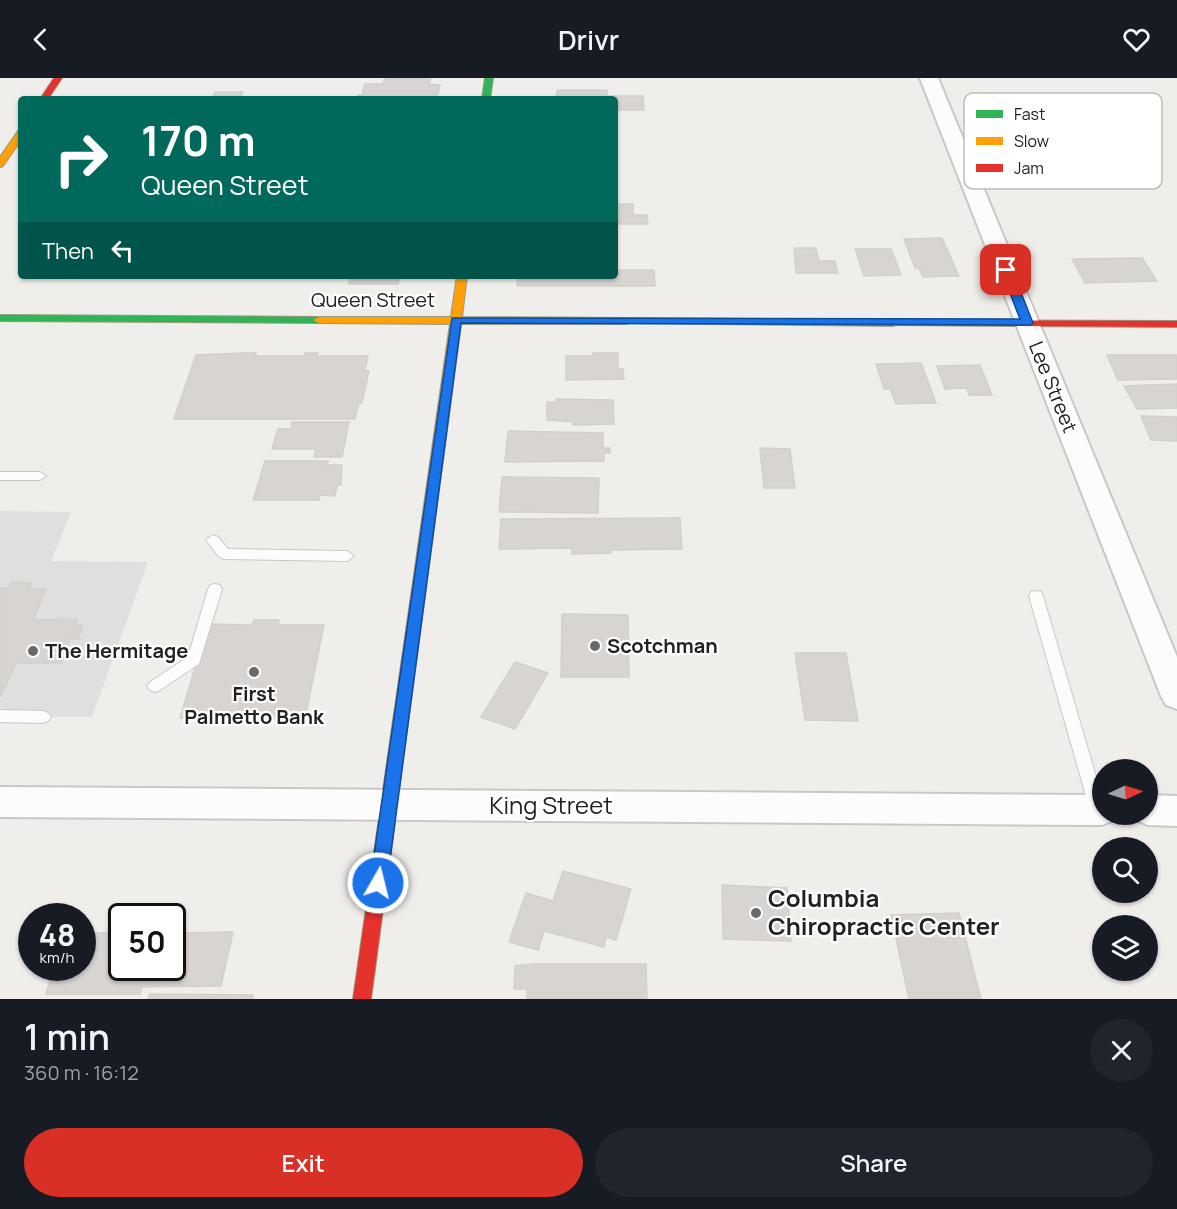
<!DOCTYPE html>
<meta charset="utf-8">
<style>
:root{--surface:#171b24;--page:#20242c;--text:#f1f3f6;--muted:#9ea1a6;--accent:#d93025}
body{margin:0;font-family:Manrope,sans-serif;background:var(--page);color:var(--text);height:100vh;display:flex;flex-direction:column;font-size:22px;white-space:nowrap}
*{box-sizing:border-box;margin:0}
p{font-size:20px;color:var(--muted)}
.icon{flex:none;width:33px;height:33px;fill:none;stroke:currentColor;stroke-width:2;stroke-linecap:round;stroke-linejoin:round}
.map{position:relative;height:921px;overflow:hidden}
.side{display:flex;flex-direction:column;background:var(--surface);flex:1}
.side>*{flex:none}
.banner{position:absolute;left:18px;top:18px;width:600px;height:183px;border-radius:6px;box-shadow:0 2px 4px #0004;background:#00695c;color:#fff;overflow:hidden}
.needle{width:39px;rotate:86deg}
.tools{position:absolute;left:1092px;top:681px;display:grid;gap:12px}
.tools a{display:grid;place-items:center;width:66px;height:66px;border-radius:50%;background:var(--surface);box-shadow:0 2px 4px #0004;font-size:30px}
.speed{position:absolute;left:18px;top:825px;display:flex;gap:12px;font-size:30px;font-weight:700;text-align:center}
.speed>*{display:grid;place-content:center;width:78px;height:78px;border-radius:50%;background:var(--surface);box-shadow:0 2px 4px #0004;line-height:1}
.speed small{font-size:15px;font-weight:400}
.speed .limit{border:3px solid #111;border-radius:9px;background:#fff;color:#111}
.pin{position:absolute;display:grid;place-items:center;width:51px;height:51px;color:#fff;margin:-26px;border-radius:12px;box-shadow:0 3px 9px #0006}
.me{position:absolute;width:66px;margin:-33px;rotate:8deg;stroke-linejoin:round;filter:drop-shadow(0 0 4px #0008)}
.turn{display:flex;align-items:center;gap:21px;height:126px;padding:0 24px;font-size:27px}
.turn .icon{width:78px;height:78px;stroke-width:2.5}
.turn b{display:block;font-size:42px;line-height:51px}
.then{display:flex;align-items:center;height:57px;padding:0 24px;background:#0003;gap:12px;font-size:22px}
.round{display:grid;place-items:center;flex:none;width:63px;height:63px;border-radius:32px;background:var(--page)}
.overview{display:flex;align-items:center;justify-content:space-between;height:102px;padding:0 24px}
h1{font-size:36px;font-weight:600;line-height:45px}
.cta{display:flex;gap:12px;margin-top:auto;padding:12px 24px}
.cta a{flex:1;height:69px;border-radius:36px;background:var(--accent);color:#fff;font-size:24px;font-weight:600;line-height:69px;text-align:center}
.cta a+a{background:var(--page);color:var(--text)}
header{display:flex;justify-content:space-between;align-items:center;height:78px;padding:0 24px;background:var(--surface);font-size:27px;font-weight:600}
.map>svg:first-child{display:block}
</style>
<header><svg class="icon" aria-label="back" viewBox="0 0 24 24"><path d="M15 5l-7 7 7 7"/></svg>Drivr<svg class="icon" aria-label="heart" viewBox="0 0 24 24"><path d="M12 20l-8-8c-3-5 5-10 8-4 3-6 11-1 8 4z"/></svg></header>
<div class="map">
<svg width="1177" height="921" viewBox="0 0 1177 921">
<rect width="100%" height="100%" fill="#f0eeeb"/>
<polygon fill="#e0dfde" points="0,433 71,434 51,483 148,484 92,639 43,639 0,630 0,623 16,585 61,585 77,542 33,542 45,511 0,510"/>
<g fill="#d7d4d2" stroke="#d3d0cc" stroke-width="1.5">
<polygon points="385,0 431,0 429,6 440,7 437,21 357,21 358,17 362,17 365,6 383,6"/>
<polygon points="557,12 607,12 607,18 643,18 644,32 615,32 615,21 553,21 556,21"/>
<polygon points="215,14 243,14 240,21 212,21"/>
<polygon points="615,126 633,126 633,137 647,137 648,146 615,146"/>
<polygon points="942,160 959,198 923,199 919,190 915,190 904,161"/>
<polygon points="794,170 816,170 819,183 835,183 838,195 796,195"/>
<polygon points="855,171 891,171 901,197 864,198"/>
<polygon points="1142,180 1157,203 1085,205 1072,181"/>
<polygon points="615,192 654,192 655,208 517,208 518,198 615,198"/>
<polygon points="350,198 400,198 398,206 349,206"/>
<polygon points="244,275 256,275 255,278 305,278 305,275 318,275 317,278 368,278 365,293 369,293 362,325 359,325 355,341 174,341 196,277"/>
<polygon points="593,275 618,275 618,291 623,291 624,301 566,302 566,278 593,278"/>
<polygon points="1107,277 1177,277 1177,301 1118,302"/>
<polygon points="921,285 936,325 896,326 890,311 884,311 876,286"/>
<polygon points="980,287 992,317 969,317 967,310 945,311 937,288"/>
<polygon points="1177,306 1177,330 1137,331 1124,308"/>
<polygon points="556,321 613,322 614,346 573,347 574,344 547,342 547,324 556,324"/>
<polygon points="1141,338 1177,339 1177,363 1151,362"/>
<polygon points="292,344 349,344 342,379 314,379 316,371 272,371 278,351 291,351"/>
<polygon points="508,353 603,355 603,370 610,370 610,375 604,375 604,383 505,384"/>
<polygon points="760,370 790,371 795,410 764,410"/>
<polygon points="265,383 328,383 327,387 342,387 341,407 337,407 335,418 320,417 319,422 253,422"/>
<polygon points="502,399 599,400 598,435 499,434"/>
<polygon points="680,440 682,471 611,472 611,475 572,476 572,470 499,471 501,441"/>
<polygon points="11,504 31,505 29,511 46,511 33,542 77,541 75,547 83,547 78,561 70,561 61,585 16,585 0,620 0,510 8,510"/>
<polygon points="562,536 628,537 629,599 561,599"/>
<polygon points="254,542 279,542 278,547 324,547 305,641 180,640 208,546 252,547"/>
<polygon points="795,575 846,575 858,643 805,642"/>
<polygon points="515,584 548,595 515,651 481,639"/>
<polygon points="563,793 631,811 616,862 606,859 604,869 544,853 538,872 509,864 526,815 553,823"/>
<polygon points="722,807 787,810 791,863 723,861"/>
<polygon points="959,835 981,921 909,921 891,837"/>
<polygon points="233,854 221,908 142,909 140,916 46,916 53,893 82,890 82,855 122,855 122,890 172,890 172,855"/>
<polygon points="534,886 646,886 647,921 527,921 527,911 514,911 515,888"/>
<polygon points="150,916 253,917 253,921 148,921"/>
</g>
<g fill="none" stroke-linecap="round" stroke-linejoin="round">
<defs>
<g id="lane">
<polygon points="0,394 40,394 46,398 40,402 0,402"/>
<polygon points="213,457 218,459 228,471 347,473 354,478 347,483 224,481 219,479 206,462"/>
<polygon points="215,506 220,507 222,511 199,586 160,612 155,614 150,612 147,608 150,604 188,579 208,511 210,507"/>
<polygon points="1036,513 1041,514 1043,518 1102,719 1104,736 1098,739 1092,737 1090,732 1029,518 1031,514"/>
<polygon points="0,632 43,633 48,635 51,639 48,643 43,645 0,644"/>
</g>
<g id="street">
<polygon points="920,0 938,0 1177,579 1177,631 1166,627 1161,618"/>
<polygon points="0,709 1102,717 1102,736 1117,736 1114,742 1102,747 0,739"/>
<polygon points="1148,717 1177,718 1177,748 1148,747 1136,742 1133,736 1148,736"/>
</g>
<g id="fast">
<polygon points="485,0 493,0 490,21 482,21"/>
<polygon points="0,237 319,239 325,242 319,245 0,243"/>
<polygon points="626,240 893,242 899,245 893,248 622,245 620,243"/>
</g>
<g id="slow">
<polygon points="21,52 21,62 3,88 0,89 0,79 18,53"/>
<polygon points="457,198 467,198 462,239 626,240 632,243 626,246 461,246 424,525 422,529 412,529 410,525 450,246 319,245 313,242 319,239 451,239"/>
</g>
<g id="jam">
<polygon points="54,0 62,0 48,21 40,21"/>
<polygon points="893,242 1177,243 1177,249 889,247 887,245"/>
<polygon points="417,520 422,521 424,525 371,921 353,921 410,525 412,521"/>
</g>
</defs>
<use href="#lane" stroke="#c9c8c7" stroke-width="2"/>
<use href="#street" stroke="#c9c8c7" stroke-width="4"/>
<use href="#fast" stroke="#999a82" stroke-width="2"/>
<use href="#slow" stroke="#999a82" stroke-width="2"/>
<use href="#jam" stroke="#999a82" stroke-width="2"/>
<use href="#lane" fill="#fdfcfc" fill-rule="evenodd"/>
<use href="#street" fill="#fdfcfc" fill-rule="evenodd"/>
<use href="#fast" fill="#30b455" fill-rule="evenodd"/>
<use href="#slow" fill="#ff9f0a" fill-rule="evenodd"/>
<use href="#jam" fill="#e5322d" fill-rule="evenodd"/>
</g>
<polygon fill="#1a73e8" stroke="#114b97" stroke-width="1.5" points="1002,190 1012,192 1033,245 1031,247 461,245 387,805 384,810 378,813 372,810 370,805 452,240 1020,241 1001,192"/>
<g fill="#6a6968" stroke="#fff" stroke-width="2">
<circle cx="595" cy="568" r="6"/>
<circle cx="33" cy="573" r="6"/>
<circle cx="254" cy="594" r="6"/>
<circle cx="756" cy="835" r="6"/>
</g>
<g text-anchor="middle" stroke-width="4.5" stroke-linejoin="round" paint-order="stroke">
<g font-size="20" fill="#222" stroke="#fff">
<text x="373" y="229">Queen Street</text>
<text transform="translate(1053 309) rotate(68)" y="7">Lee Street</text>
</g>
<g font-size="20" font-weight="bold" fill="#222" stroke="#fff" text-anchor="start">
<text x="607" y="575">Scotchman</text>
<text x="45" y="580">The Hermitage</text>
<text x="254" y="623" text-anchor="middle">First<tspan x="254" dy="23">Palmetto Bank</tspan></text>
</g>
<g font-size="24" fill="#222" stroke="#fff">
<text x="551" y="736">King Street</text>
</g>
<g font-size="24" font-weight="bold" fill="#222" stroke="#fff" text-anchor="start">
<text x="768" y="829">Columbia<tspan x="768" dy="28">Chiropractic Center</tspan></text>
</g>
</g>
<rect x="964" y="15" width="198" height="96" rx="9" fill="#fff" stroke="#bdbdbd" stroke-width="1.5"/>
<rect x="976" y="32" width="27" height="8" fill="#30b455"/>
<rect x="976" y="59" width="27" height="8" fill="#ff9f0a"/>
<rect x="976" y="86" width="27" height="8" fill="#e5322d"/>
<g font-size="16" fill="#222">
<text x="1014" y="42">Fast</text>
<text x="1014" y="69">Slow</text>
<text x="1014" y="96">Jam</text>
</g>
</svg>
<div class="tools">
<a><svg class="needle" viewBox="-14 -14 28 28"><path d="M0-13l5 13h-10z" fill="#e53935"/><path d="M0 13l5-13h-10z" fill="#9ea1a6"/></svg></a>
<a><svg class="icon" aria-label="search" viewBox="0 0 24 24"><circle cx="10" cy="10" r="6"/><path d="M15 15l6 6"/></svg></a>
<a><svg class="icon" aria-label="layers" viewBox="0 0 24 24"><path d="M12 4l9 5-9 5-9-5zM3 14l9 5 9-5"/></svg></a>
</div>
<div class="speed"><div>48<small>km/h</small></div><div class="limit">50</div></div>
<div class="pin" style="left:1006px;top:192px;background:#d93025"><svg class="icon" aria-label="arrive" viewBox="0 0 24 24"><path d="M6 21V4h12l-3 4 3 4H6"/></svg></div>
<svg class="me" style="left:378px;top:805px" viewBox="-20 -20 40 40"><circle r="17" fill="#1a73e8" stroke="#fff" stroke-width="3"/><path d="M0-11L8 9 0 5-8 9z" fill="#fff"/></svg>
<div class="banner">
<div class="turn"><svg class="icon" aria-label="right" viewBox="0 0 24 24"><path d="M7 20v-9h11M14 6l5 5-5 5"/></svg><div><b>170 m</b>Queen Street</div></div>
<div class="then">Then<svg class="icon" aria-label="left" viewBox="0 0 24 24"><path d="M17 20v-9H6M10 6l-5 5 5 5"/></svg></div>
</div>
</div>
<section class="side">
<div class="overview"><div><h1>1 min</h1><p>360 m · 16:12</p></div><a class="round"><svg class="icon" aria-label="close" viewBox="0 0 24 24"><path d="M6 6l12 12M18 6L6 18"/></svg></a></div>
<div class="cta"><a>Exit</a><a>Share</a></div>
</section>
